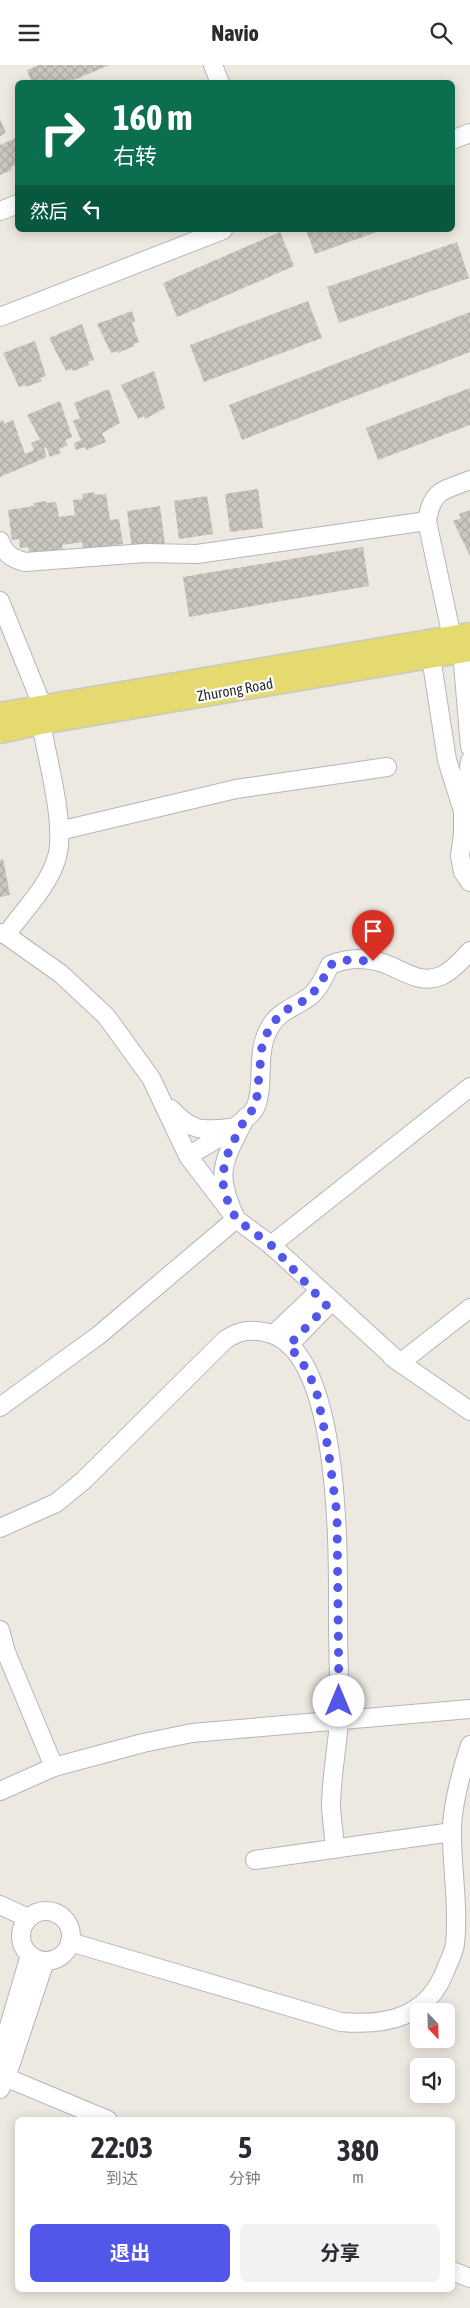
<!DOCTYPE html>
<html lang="zh">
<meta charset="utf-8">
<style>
:root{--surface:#fff;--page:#f2f2f3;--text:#2b2b33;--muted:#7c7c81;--accent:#5257e9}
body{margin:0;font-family:"Asap Condensed","Noto Sans SC",sans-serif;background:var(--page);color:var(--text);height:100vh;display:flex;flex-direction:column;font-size:19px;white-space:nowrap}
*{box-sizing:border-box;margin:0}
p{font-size:16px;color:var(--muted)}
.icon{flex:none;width:28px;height:28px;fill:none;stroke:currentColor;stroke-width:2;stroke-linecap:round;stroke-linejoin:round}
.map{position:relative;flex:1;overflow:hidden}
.sheet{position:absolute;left:15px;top:2052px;width:440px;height:175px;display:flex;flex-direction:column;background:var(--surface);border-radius:8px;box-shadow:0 2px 12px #0003}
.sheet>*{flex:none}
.top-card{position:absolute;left:15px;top:15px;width:440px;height:152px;border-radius:8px;box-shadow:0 2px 12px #0003;background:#0b6e4f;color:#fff;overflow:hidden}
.needle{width:32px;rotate:158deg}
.fabs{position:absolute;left:410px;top:1938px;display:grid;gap:10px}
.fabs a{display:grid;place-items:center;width:45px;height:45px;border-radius:8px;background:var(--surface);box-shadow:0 2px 12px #0003;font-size:25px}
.pin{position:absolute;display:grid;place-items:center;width:42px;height:42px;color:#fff;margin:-51px -21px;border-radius:50% 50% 50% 0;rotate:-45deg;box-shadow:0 0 5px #0007}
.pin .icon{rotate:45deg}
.me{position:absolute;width:55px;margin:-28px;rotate:0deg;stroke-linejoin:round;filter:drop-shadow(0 0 4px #0008)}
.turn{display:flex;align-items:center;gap:18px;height:105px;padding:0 15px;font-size:22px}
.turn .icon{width:65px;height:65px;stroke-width:2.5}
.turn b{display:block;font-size:35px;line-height:42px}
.then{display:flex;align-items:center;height:48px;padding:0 15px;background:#0003;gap:10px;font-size:19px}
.eta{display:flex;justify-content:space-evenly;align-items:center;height:85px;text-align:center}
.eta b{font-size:30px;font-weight:700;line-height:35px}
.primary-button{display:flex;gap:10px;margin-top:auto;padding:10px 15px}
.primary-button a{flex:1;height:58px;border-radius:8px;background:var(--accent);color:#fff;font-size:20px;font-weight:700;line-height:58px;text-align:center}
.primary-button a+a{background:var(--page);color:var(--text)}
header{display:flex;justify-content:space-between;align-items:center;height:65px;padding:0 15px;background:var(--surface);font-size:22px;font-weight:700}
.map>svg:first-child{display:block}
</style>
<header><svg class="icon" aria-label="menu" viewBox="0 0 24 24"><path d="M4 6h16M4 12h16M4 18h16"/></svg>Navio<svg class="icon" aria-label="search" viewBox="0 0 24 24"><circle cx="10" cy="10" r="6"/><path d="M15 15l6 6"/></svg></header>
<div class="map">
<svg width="470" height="2243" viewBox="0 0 470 2243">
<defs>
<pattern id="building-cross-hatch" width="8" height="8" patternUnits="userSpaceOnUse" patternTransform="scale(1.25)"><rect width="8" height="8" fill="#c9c7bf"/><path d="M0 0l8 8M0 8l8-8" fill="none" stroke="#adaba4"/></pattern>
</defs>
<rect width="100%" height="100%" fill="#ede9e1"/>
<g fill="url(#building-cross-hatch)">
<polygon points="39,0 110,0 66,18 32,18 27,5"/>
<polygon points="0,54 6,68 0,71"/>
<polygon points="16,73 18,99 11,102 12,105 0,110 0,80"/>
<polygon points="306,165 382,165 315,189"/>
<polygon points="280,167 294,201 177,252 163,218"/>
<polygon points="457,177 469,213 339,258 327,222"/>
<polygon points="308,236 322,273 204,317 190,280"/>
<polygon points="132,246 135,256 132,257 139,277 134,279 134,281 118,288 117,286 111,288 97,259"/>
<polygon points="470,247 470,287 242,375 229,340"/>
<polygon points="82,259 94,295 88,297 89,300 73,306 72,304 66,306 49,273"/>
<polygon points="35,276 46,311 40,313 42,316 26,322 25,320 19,322 3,288"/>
<polygon points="154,306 165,343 145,354 144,351 138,354 121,320"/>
<polygon points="470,323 470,360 378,395 366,363"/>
<polygon points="109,324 120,358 102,368 106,377 86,385 85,382 76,385 74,378 81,375 73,356 80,353 74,338"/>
<polygon points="60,336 72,372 65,375 68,380 59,384 61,388 50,392 46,382 44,383 47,392 0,412 0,357 3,355 4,359 13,355 25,389 34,385 31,378 40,374 27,350"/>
<polygon points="258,424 263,463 230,467 225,429"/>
<polygon points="95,427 95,430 106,429 110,455 119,454 123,479 83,484 82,477 62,480 63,486 30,491 28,482 20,483 19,474 12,475 8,445 34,441 33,438 46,436 47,438 56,437 59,452 75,450 73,435 83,434 82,429"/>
<polygon points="207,431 213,469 179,474 174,436"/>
<polygon points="160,441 165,480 132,484 127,446"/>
<polygon points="470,445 470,491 453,456 461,453 459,449"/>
<polygon points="363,482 369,521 189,552 183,512"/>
<polygon points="3,794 10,830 0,832 0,795"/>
</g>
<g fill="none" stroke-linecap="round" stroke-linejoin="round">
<defs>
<g id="minor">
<polyline points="213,0 220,18"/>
<polyline points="452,75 470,68"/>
<polyline points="0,146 18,139"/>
<polyline points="0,252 223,165"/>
<polyline points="427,456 452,572"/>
<path d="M0 476C5 489 11 493 25 497L145 488 197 489 427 456C432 424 443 426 470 415"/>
<path d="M0 536 42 640 41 658C47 693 66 760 57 792 49 821 23 846 6 870"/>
<polyline points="462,587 470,682"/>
<polyline points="431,592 447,695 463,746"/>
<polyline points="470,696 463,746 463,769 460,791 463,807 470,817"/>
<polyline points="59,766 236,724 387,702"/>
<polyline points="0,868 6,870 61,909 106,951 151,1013 188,1091 236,1154 271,1180 400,1298 470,1243"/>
<path d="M171 1044C191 1066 201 1066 230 1063"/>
<path d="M188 1091C204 1081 250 1057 256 1041 265 1018 255 986 270 962 278 947 293 943 306 934 318 927 324 912 330 900 347 893 365 892 383 898 402 904 418 920 441 911 452 906 462 895 470 886"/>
<polyline points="271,1180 470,1022"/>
<polyline points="275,1268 315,1230 325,1230 327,1241 289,1280"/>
<polyline points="392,1292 470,1346"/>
<path d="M0 1342 99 1270 236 1154C214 1107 223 1097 246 1052"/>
<path d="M0 1463 56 1438 84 1415 225 1275C238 1266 248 1264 264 1267 343 1278 338 1497 338 1558 338 1590 340 1623 339 1656 337 1684 331 1714 331 1742 332 1756 334 1770 335 1784"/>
<polyline points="0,1565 6,1587 54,1702"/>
<polyline points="0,1726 54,1702 143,1678 192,1668 470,1644"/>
<polyline points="255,1795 452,1767"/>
<polyline points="0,1840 28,1853"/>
<circle cx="46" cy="1871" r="25"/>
<path d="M70 1877 341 1957C388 1961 428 1952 446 1904 449 1896 454 1887 455 1879 459 1842 452 1806 452 1769 451 1744 462 1704 470 1680"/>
<polyline points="0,1992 30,1890"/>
<polyline points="0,2010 108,2055"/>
<polyline points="0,2024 6,2013 45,1896"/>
<polyline points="452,2206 470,2213"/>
</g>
<g id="major">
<polyline points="0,649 470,569"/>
<polyline points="0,667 41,658 470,585"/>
</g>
</defs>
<use href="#minor" stroke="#b4b4bf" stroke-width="20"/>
<use href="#major" stroke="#c8c8c8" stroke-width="25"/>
<use href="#minor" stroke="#fff" stroke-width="18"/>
<use href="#major" stroke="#e4da6f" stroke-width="22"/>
</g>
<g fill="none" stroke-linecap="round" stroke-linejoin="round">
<polyline stroke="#5257e9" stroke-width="9" stroke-dasharray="0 16.2" points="339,1636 337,1449 328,1383 317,1329 308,1306 289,1280 327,1241 271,1180 236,1154 225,1130 223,1118 224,1102 229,1085 246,1052 256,1041 262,981 270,961 284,946 307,934 320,920 330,900 343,895 373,896"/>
</g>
<g text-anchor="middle" stroke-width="4.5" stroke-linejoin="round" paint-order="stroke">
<g font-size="15" fill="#2d2d2d" stroke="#fff">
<text transform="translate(235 625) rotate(-10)" y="5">Zhurong Road</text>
</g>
</g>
</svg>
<div class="fabs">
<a><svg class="needle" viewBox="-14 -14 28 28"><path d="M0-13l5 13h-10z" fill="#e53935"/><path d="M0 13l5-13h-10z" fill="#7c7c81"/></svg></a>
<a><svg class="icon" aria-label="sound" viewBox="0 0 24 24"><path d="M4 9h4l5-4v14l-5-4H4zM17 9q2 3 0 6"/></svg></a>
</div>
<div class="pin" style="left:373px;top:896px;background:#d93025"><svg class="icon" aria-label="arrive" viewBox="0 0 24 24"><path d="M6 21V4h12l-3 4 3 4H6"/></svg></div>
<svg class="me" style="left:339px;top:1636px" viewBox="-20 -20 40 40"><circle r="19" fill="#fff"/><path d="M0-13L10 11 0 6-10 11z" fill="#5257e9"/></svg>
<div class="top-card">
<div class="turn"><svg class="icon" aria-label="right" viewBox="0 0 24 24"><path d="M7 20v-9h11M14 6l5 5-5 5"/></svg><div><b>160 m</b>右转</div></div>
<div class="then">然后<svg class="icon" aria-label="left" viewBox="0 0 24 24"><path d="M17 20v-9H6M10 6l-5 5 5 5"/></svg></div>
</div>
<section class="sheet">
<div class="eta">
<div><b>22:03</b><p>到达</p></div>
<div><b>5</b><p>分钟</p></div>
<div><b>380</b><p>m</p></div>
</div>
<div class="primary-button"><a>退出</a><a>分享</a></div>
</section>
</div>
